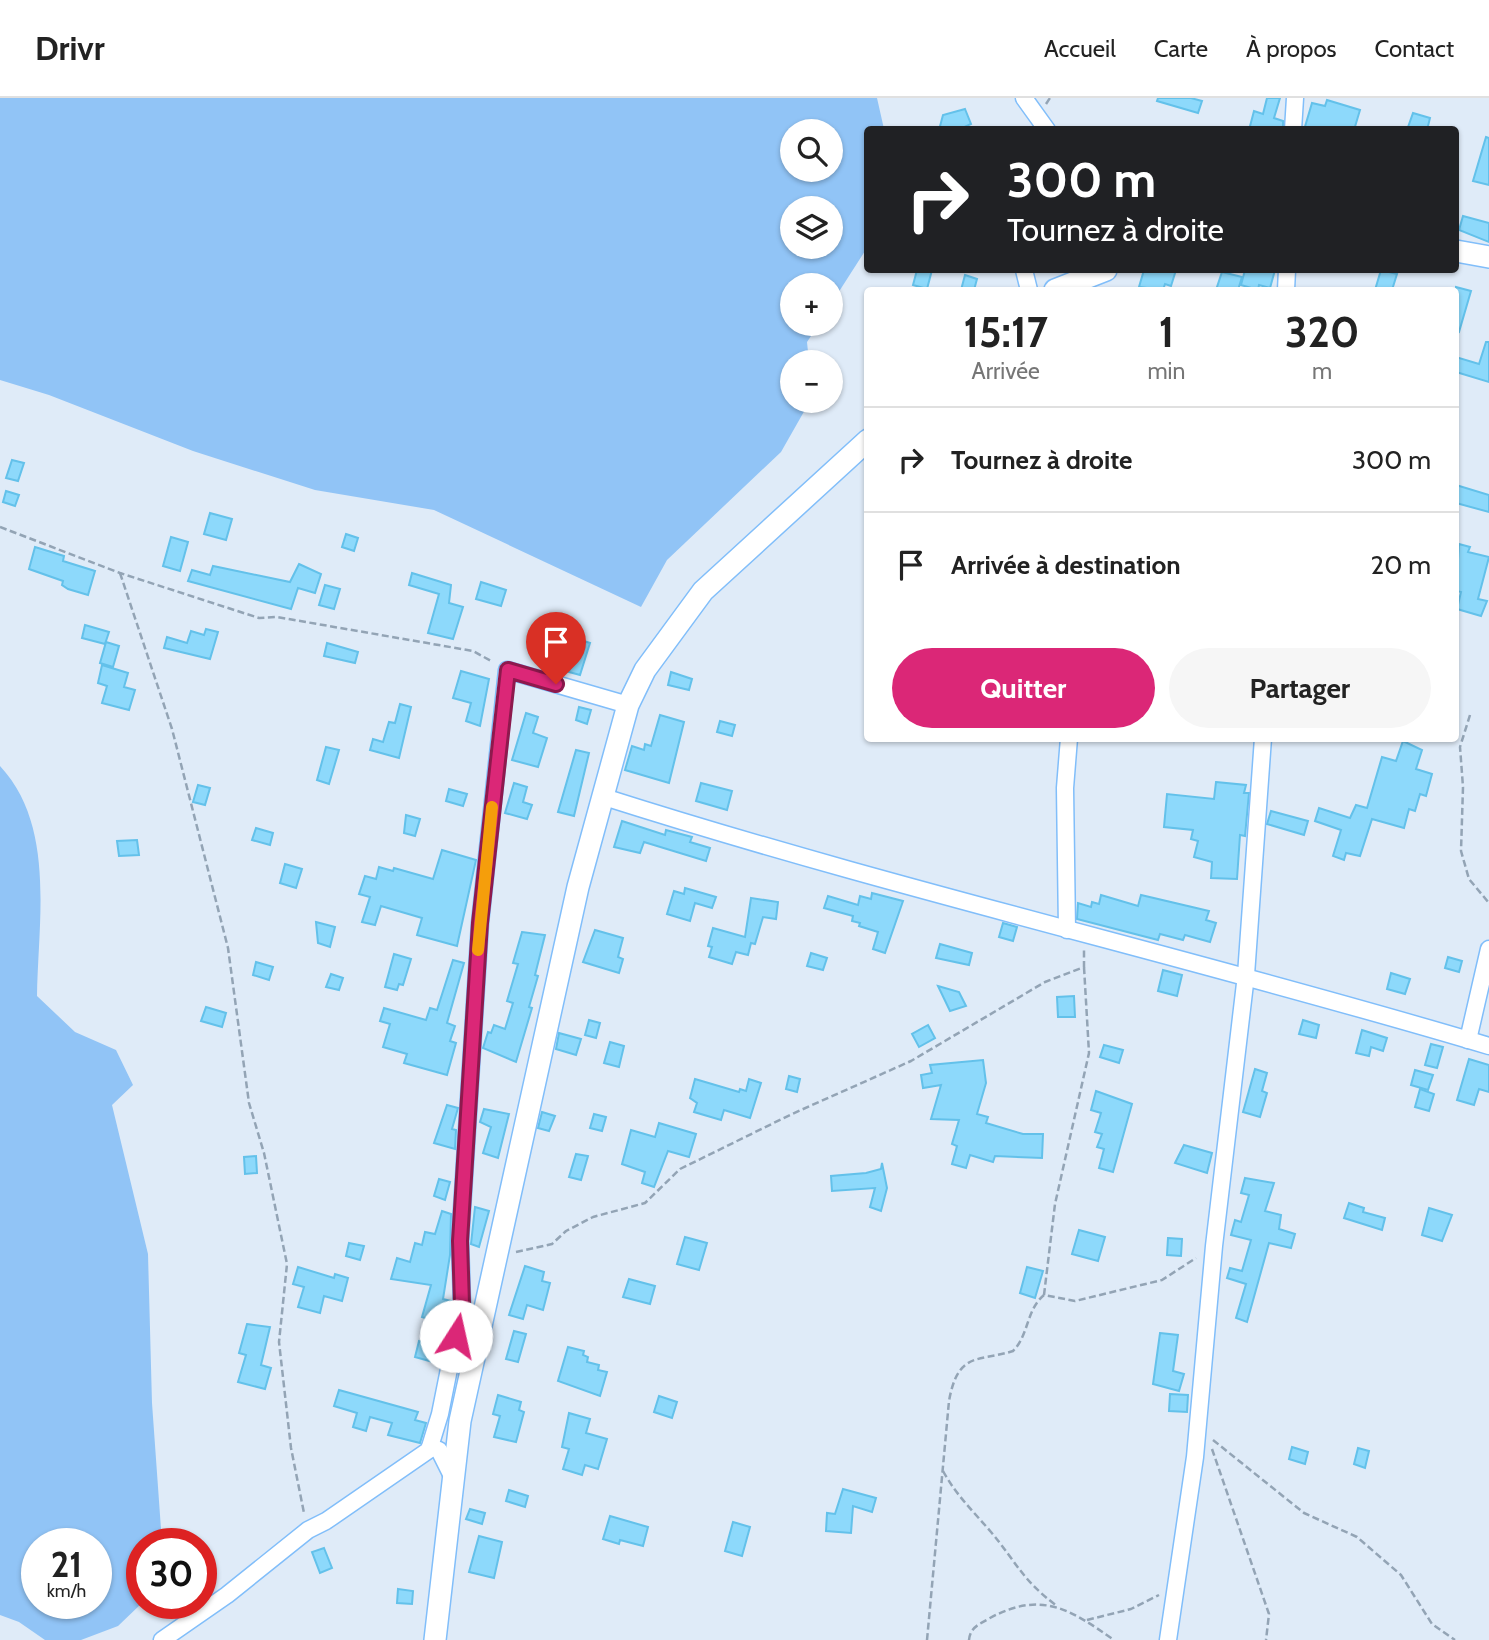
<!DOCTYPE html>
<html lang="fr">
<meta charset="utf-8">
<style>
:root{--surface:#fff;--page:#f6f6f6;--text:#222;--muted:#767676;--line:#e0e0e0;--accent:#db2777}
body{margin:0;font-family:Cabin,sans-serif;background:var(--page);color:var(--text);height:100vh;display:flex;flex-direction:column;font-size:26px;white-space:nowrap}
*{box-sizing:border-box;margin:0}
p{font-size:23px;color:var(--muted)}
.icon{flex:none;width:38px;height:38px;fill:none;stroke:currentColor;stroke-width:2;stroke-linecap:round;stroke-linejoin:round}
.map{position:relative;flex:1;overflow:hidden}
.drawer{position:absolute;left:864px;top:189px;width:595px;height:455px;display:flex;flex-direction:column;background:var(--surface);border-radius:7px;box-shadow:0 2px 5px #0004}
.drawer>*{flex:none}
.hud{position:absolute;left:864px;top:28px;width:595px;height:147px;border-radius:7px;box-shadow:0 2px 5px #0004;background:#202124;color:#fff;overflow:hidden}
.fabs{position:absolute;left:780px;top:21px;display:grid;gap:14px}
.fabs a{display:grid;place-items:center;width:63px;height:63px;border-radius:50%;background:var(--surface);box-shadow:0 2px 5px #0004;font-size:35px}
.speed{position:absolute;left:21px;top:1430px;display:flex;gap:14px;font-size:35px;font-weight:700;text-align:center}
.speed>*{display:grid;place-content:center;width:91px;height:91px;border-radius:50%;background:var(--surface);box-shadow:0 2px 5px #0004;line-height:1}
.speed small{font-size:18px;font-weight:400}
.speed .limit{border:10px solid #d22;background:#fff;color:#111}
.pin{position:absolute;display:grid;place-items:center;width:60px;height:60px;color:#fff;margin:-72px -30px;border-radius:50% 50% 50% 0;rotate:-45deg;box-shadow:0 0 7px #0007}
.pin .icon{rotate:45deg}
.me{position:absolute;width:77px;margin:-38px;rotate:10deg;stroke-linejoin:round;filter:drop-shadow(0 0 5px #0008)}
.turn{display:flex;align-items:center;gap:24px;height:147px;padding:0 28px;font-size:32px}
.turn .icon{width:91px;height:91px;stroke-width:2.5}
.turn b{display:block;font-size:49px;line-height:60px}
.eta{display:flex;justify-content:space-evenly;align-items:center;height:119px;text-align:center}
.eta b{font-size:42px;font-weight:700;line-height:49px}
.button{display:flex;gap:14px;margin-top:auto;padding:14px 28px}
.button a{flex:1;height:80px;border-radius:42px;background:var(--accent);color:#fff;font-size:28px;font-weight:700;line-height:80px;text-align:center}
.button a+a{background:var(--page);color:var(--text)}
ul{padding:0;list-style:none}
li{display:flex;align-items:center;gap:21px;height:105px;padding:0 28px;border-top:2px solid var(--line)}
li div{flex:1}
li b{display:block;font-size:26px}
li em{font-style:normal}
header{display:flex;align-items:center;gap:42px;box-sizing:border-box;height:98px;padding:0 35px;background:var(--surface);border-bottom:2px solid var(--line)}
header strong{font-size:33px}
nav{display:flex;gap:38px;margin-inline-start:auto;font-size:24px}
.map>svg:first-child{display:block}
</style>
<header>
<strong>Drivr</strong>
<nav><a>Accueil</a><a>Carte</a><a>À propos</a><a>Contact</a></nav>
</header>
<div class="map">
<svg width="1489" height="1542" viewBox="0 0 1489 1542">
<rect width="100%" height="100%" fill="#dfebf8"/>
<g fill="#91c4f6" fill-rule="evenodd">
<path d="M0 0H877L884 31 868 32V142L865 153 831 206V187H793V226H819L807 244 809 264H793V303H810L781 354 667 462 641 509 434 412 315 392 193 353 49 297 0 282ZM793 33H831V72H793ZM793 110H831V149H793Z"/>
<path d="M0 668C56 728 38 823 37 898L75 934 116 952 133 987 112 1007 148 1156 152 1305 162 1445 142 1446V1505L118 1528 81 1542H45L19 1524 0 1517ZM37 1446H96V1505H37Z"/>
</g>
<g fill="#8dd9fb" stroke="#63c1ea" stroke-width="2">
<polygon points="1158,0 1191,0 1202,3 1198,15 1157,3"/>
<polygon points="1267,0 1280,0 1274,20 1283,23 1283,32 1249,32 1254,13 1263,16"/>
<polygon points="1327,2 1360,12 1354,32 1304,32 1312,5 1325,8"/>
<polygon points="965,11 971,26 958,32 939,32 943,17"/>
<polygon points="1413,15 1430,20 1427,32 1407,32"/>
<polygon points="1486,39 1489,40 1489,87 1473,83"/>
<polygon points="1463,118 1489,125 1489,144 1459,132"/>
<polygon points="917,172 932,172 927,191 913,187"/>
<polygon points="1144,172 1176,172 1171,188 1165,186 1163,192 1139,189"/>
<polygon points="1245,172 1275,172 1270,190 1259,187 1258,192 1241,187"/>
<polygon points="1381,172 1397,176 1392,192 1375,192"/>
<polygon points="1222,174 1242,179 1238,192 1216,192"/>
<polygon points="965,177 977,181 974,192 961,192"/>
<polygon points="1456,189 1471,193 1459,234 1456,233"/>
<polygon points="1486,244 1489,244 1489,284 1456,274 1456,259 1479,266"/>
<polygon points="12,362 24,365 18,383 6,380"/>
<polygon points="1456,387 1489,397 1489,414 1456,405"/>
<polygon points="6,393 19,397 15,408 3,404"/>
<polygon points="210,415 232,421 226,442 204,436"/>
<polygon points="346,436 358,440 354,453 342,449"/>
<polygon points="171,439 188,444 180,473 163,468"/>
<polygon points="1459,446 1470,449 1468,454 1489,459 1478,501 1487,503 1481,518 1457,511 1461,494 1456,493"/>
<polygon points="35,449 64,458 63,463 95,473 88,497 68,491 62,487 63,483 29,471"/>
<polygon points="299,466 321,476 315,495 298,490 291,511 188,483 192,472 210,477 213,468 290,484"/>
<polygon points="412,475 451,487 449,505 463,509 453,541 428,535 439,496 409,487"/>
<polygon points="481,484 506,492 501,508 476,501"/>
<polygon points="325,487 340,491 334,511 319,507"/>
<polygon points="542,521 561,526 558,535 590,545 580,577 569,574 571,566 560,563 562,554 535,546"/>
<polygon points="85,527 109,534 105,546 82,540"/>
<polygon points="206,531 218,534 210,561 164,550 167,539 187,545 191,533 204,537"/>
<polygon points="106,544 119,548 113,569 100,565"/>
<polygon points="327,545 358,554 355,565 324,558"/>
<polygon points="102,567 128,575 124,589 135,592 129,612 102,605 107,588 98,585"/>
<polygon points="461,573 489,581 480,628 466,623 471,605 453,600"/>
<polygon points="671,574 692,581 689,592 668,587"/>
<polygon points="400,606 411,609 399,660 370,652 373,641 383,644 389,624 395,625"/>
<polygon points="579,609 591,612 587,626 576,622"/>
<polygon points="526,615 538,619 533,635 547,640 538,669 512,662"/>
<polygon points="660,617 684,624 669,685 625,672 632,648 644,652 645,646 651,648"/>
<polygon points="720,623 735,627 732,638 717,634"/>
<polygon points="1403,643 1422,652 1416,671 1432,676 1426,698 1420,696 1415,713 1409,711 1404,730 1372,721 1360,758 1346,755 1344,762 1333,758 1341,732 1315,723 1319,710 1350,720 1356,707 1367,710 1382,659 1396,663"/>
<polygon points="326,649 339,652 329,686 317,682"/>
<polygon points="576,652 589,655 574,718 558,714"/>
<polygon points="1216,684 1246,687 1244,695 1249,695 1245,738 1240,737 1237,781 1211,780 1212,764 1194,759 1198,743 1191,741 1193,732 1164,729 1167,696 1214,701"/>
<polygon points="514,685 527,689 523,704 532,707 527,721 505,715"/>
<polygon points="701,685 732,693 727,712 696,703"/>
<polygon points="198,687 210,690 205,707 193,704"/>
<polygon points="449,691 467,696 463,708 446,703"/>
<polygon points="1271,713 1308,723 1304,737 1267,726"/>
<polygon points="406,717 420,721 415,738 404,735"/>
<polygon points="622,723 665,737 666,732 692,739 690,744 710,750 706,763 644,744 640,755 614,749"/>
<polygon points="256,730 273,735 270,747 252,742"/>
<polygon points="137,742 139,757 119,758 117,743"/>
<polygon points="442,752 476,762 457,848 417,837 422,820 381,808 375,827 362,824 370,799 359,796 365,778 376,781 379,769 393,773 394,770 433,781"/>
<polygon points="285,766 302,771 296,790 280,785"/>
<polygon points="685,790 716,799 712,810 695,805 690,823 667,816 674,793 684,796"/>
<polygon points="872,795 903,803 885,855 873,851 878,834 859,828 860,825 852,823 853,818 824,810 828,798 858,807 860,798 871,801"/>
<polygon points="1101,797 1138,808 1141,797 1209,813 1206,822 1216,825 1210,844 1185,837 1183,842 1160,836 1158,842 1077,821 1078,805 1091,809 1092,804 1099,806"/>
<polygon points="751,800 778,804 776,821 763,819 755,846 751,845 748,857 736,854 732,866 709,859 712,849 708,848 713,830 745,839"/>
<polygon points="316,824 335,829 330,849 318,845"/>
<polygon points="1003,825 1017,829 1013,843 999,839"/>
<polygon points="595,832 623,840 618,859 623,861 619,875 583,864"/>
<polygon points="522,834 545,837 535,877 538,878 529,909 532,910 516,964 483,950 488,934 491,935 494,927 505,931 513,905 507,903 518,866 513,865"/>
<polygon points="940,846 972,855 969,867 936,860"/>
<polygon points="811,855 827,860 823,872 807,868"/>
<polygon points="394,856 411,861 403,887 399,886 397,892 385,889"/>
<polygon points="1448,859 1462,863 1459,874 1445,870"/>
<polygon points="453,862 464,865 447,925 455,928 450,943 456,945 447,977 404,965 407,956 383,949 390,926 380,923 384,910 426,922 430,910 437,912"/>
<polygon points="256,864 273,869 269,882 253,877"/>
<polygon points="1163,872 1182,877 1177,898 1158,893"/>
<polygon points="1391,875 1410,881 1405,896 1387,891"/>
<polygon points="331,876 343,880 339,892 326,889"/>
<polygon points="938,888 959,894 966,908 950,913"/>
<polygon points="1074,898 1075,919 1058,919 1057,899"/>
<polygon points="206,909 226,915 222,929 201,923"/>
<polygon points="589,922 600,925 596,940 585,937"/>
<polygon points="1303,922 1319,927 1316,940 1299,936"/>
<polygon points="928,927 935,940 919,949 912,936"/>
<polygon points="1362,932 1387,940 1383,953 1371,949 1369,958 1356,955"/>
<polygon points="559,935 581,941 576,957 556,951"/>
<polygon points="610,944 624,948 619,969 604,965"/>
<polygon points="1431,946 1443,949 1437,970 1425,967"/>
<polygon points="1104,947 1123,952 1119,965 1100,959"/>
<polygon points="1469,961 1489,967 1489,994 1479,991 1474,1007 1457,1002"/>
<polygon points="983,962 986,985 977,1016 988,1019 986,1025 1023,1036 1043,1036 1042,1060 995,1058 993,1064 970,1057 966,1070 952,1066 957,1048 952,1046 959,1022 931,1021 941,987 923,990 921,977 932,975 930,967"/>
<polygon points="1255,971 1267,975 1262,993 1267,995 1260,1019 1243,1014"/>
<polygon points="1415,972 1433,977 1428,992 1411,987"/>
<polygon points="789,978 800,981 797,994 786,991"/>
<polygon points="695,981 739,994 740,991 746,993 749,981 761,985 750,1020 724,1012 721,1022 694,1014 697,1005 690,1000"/>
<polygon points="1420,991 1434,996 1429,1013 1415,1009"/>
<polygon points="1096,993 1132,1006 1113,1074 1099,1070 1104,1051 1097,1049 1102,1036 1095,1034 1101,1015 1091,1012"/>
<polygon points="447,1007 458,1010 452,1031 456,1032 455,1051 434,1045"/>
<polygon points="484,1011 509,1016 498,1060 483,1055 491,1029 480,1024"/>
<polygon points="542,1014 555,1018 549,1033 538,1030"/>
<polygon points="594,1016 606,1019 602,1033 590,1030"/>
<polygon points="659,1025 696,1036 689,1059 668,1053 654,1089 642,1085 645,1074 622,1066 631,1032 655,1039"/>
<polygon points="1184,1047 1212,1055 1207,1075 1175,1065"/>
<polygon points="576,1056 588,1058 581,1082 569,1079"/>
<polygon points="256,1058 257,1075 245,1076 244,1059"/>
<polygon points="882,1065 887,1090 881,1113 870,1109 875,1090 832,1093 831,1078 866,1075 881,1071"/>
<polygon points="1245,1080 1274,1085 1265,1113 1281,1117 1279,1131 1295,1136 1291,1150 1269,1145 1247,1224 1236,1220 1246,1186 1227,1180 1230,1170 1242,1173 1251,1142 1231,1137 1235,1122 1241,1124 1249,1097 1241,1095"/>
<polygon points="439,1081 450,1084 445,1102 434,1098"/>
<polygon points="1349,1105 1364,1110 1363,1114 1385,1120 1382,1132 1344,1120"/>
<polygon points="475,1109 489,1113 479,1149 471,1146"/>
<polygon points="1429,1110 1452,1117 1442,1143 1422,1137"/>
<polygon points="442,1113 451,1116 450,1157 443,1201 451,1203 447,1226 422,1219 431,1187 391,1181 397,1160 410,1164 415,1145 422,1147 425,1134 435,1136"/>
<polygon points="1079,1132 1105,1139 1098,1163 1072,1156"/>
<polygon points="685,1139 707,1145 699,1172 677,1166"/>
<polygon points="1168,1140 1182,1141 1181,1158 1167,1157"/>
<polygon points="349,1145 364,1148 360,1162 346,1158"/>
<polygon points="525,1168 544,1174 542,1183 550,1185 543,1212 527,1207 523,1221 509,1217"/>
<polygon points="298,1169 334,1180 335,1176 348,1180 342,1203 324,1198 320,1215 298,1209 304,1189 293,1186"/>
<polygon points="1027,1169 1043,1173 1035,1200 1020,1195"/>
<polygon points="629,1181 655,1188 650,1206 623,1199"/>
<polygon points="247,1226 270,1229 261,1267 271,1270 265,1291 238,1284 246,1257 239,1255"/>
<polygon points="514,1233 526,1236 518,1264 506,1261"/>
<polygon points="1160,1235 1178,1237 1173,1273 1184,1276 1179,1293 1153,1286"/>
<polygon points="419,1243 437,1249 433,1264 415,1259"/>
<polygon points="568,1249 584,1253 583,1257 588,1259 587,1264 599,1267 598,1272 607,1274 600,1298 558,1283"/>
<polygon points="339,1292 418,1314 415,1322 426,1325 420,1345 388,1337 392,1325 370,1319 366,1333 353,1329 357,1315 334,1308"/>
<polygon points="1170,1296 1188,1297 1187,1314 1169,1313"/>
<polygon points="498,1297 521,1304 519,1312 524,1314 516,1344 494,1339 500,1318 493,1316"/>
<polygon points="659,1298 677,1304 672,1320 654,1314"/>
<polygon points="569,1315 590,1321 586,1335 607,1341 598,1371 585,1367 582,1377 563,1371 569,1351 562,1349"/>
<polygon points="1292,1349 1308,1354 1305,1366 1289,1361"/>
<polygon points="1358,1350 1369,1353 1365,1370 1354,1366"/>
<polygon points="843,1391 876,1400 872,1414 853,1408 851,1435 826,1433 827,1415 835,1416"/>
<polygon points="509,1392 528,1398 525,1409 506,1403"/>
<polygon points="470,1411 485,1415 482,1426 466,1421"/>
<polygon points="610,1418 648,1429 643,1448 620,1442 619,1446 603,1441"/>
<polygon points="733,1424 750,1429 742,1458 725,1453"/>
<polygon points="479,1438 502,1444 494,1480 469,1474"/>
<polygon points="324,1450 332,1470 320,1475 312,1454"/>
<polygon points="398,1491 413,1493 412,1506 397,1505"/>
</g>
<g fill="none" stroke-linecap="round" stroke-linejoin="round">
<defs>
<g id="minor">
<polyline points="1024,0 1047,32"/>
<polyline points="1293,32 1295,0"/>
<polyline points="1024,172 1029,192"/>
<polyline points="1286,192 1287,172"/>
<path d="M604 699C896 792 1195 860 1489 948"/>
<polyline points="1067,832 1065,690 1069,640"/>
<polyline points="1468,942 1489,851"/>
<polyline points="430,1349 439,1352 453,1380"/>
<polyline points="162,1542 227,1497 308,1432 326,1423 429,1352 440,1316 462,1206 460,1143 480,825 507,572 628,607"/>
<polyline points="1168,1542 1195,1359 1214,1148 1246,877 1263,640"/>
</g>
<g id="secondary">
<polyline points="1456,153 1489,159"/>
<polyline points="1055,192 1106,172"/>
<polyline points="435,1542 460,1323 578,789 628,607 645,572 703,493 868,342"/>
</g>
</defs>
<use href="#minor" stroke="#81befa" stroke-width="19"/>
<use href="#secondary" stroke="#81befa" stroke-width="24"/>
<g stroke="#93a4b5" stroke-width="2.5" stroke-dasharray="7 3.5" stroke-linecap="butt">
<polyline points="1046,6 1050,0"/>
<polyline points="0,429 120,475 259,520 277,519 473,553 493,564"/>
<polyline points="120,475 172,631 228,850 249,1005 264,1055 287,1166 279,1244 291,1350 304,1415"/>
<polyline points="1470,617 1460,649 1463,689 1461,753 1469,781 1489,805"/>
<polyline points="516,1154 552,1146 566,1133 593,1119 645,1105 680,1071 792,1016 911,963 1045,884 1084,869 1084,852"/>
<polyline points="1044,1197 1055,1106 1089,955 1084,869"/>
<polyline points="1213,1342 1304,1415 1357,1439 1401,1477 1432,1526 1455,1542"/>
<polyline points="1212,1351 1269,1516 1266,1542"/>
<path d="M943 1373C956 1397 973 1413 991 1434 1017 1465 1022 1482 1057 1508"/>
<polyline points="1087,1522 1131,1511 1159,1497"/>
<path d="M927 1542 949 1303C958 1253 978 1264 1013 1253 1029 1237 1026 1212 1044 1197L1075 1203 1162 1182 1196 1160"/>
<path d="M969 1542C970 1529 980 1526 990 1520 1042 1492 1071 1512 1114 1542"/>
</g>
<use href="#minor" stroke="#fff" stroke-width="16"/>
<use href="#secondary" stroke="#fff" stroke-width="21"/>
</g>
<g fill="none" stroke-linecap="round" stroke-linejoin="round">
<defs>
<polyline id="route" points="456,1238 462,1206 460,1143 480,825 508,572 556,586"/>
</defs>
<use href="#route" stroke="#8e194d" stroke-width="18"/>
<use href="#route" stroke="#db2777" stroke-width="12"/>
<polyline stroke="#f59e0b" stroke-width="12" points="478,852 492,709"/>
</g>
</svg>
<div class="fabs">
<a><svg class="icon" aria-label="search" viewBox="0 0 24 24"><circle cx="10" cy="10" r="6"/><path d="M15 15l6 6"/></svg></a>
<a><svg class="icon" aria-label="layers" viewBox="0 0 24 24"><path d="M12 4l9 5-9 5-9-5zM3 14l9 5 9-5"/></svg></a>
<a>+</a>
<a>−</a>
</div>
<div class="speed"><div>21<small>km/h</small></div><div class="limit">30</div></div>
<div class="pin" style="left:556px;top:586px;background:#d93025"><svg class="icon" aria-label="arrive" viewBox="0 0 24 24"><path d="M6 21V4h12l-3 4 3 4H6"/></svg></div>
<svg class="me" style="left:456px;top:1238px" viewBox="-20 -20 40 40"><circle r="19" fill="#fff"/><path d="M0-13L10 11 0 6-10 11z" fill="#db2777"/></svg>
<div class="hud">
<div class="turn"><svg class="icon" aria-label="right" viewBox="0 0 24 24"><path d="M7 20v-9h11M14 6l5 5-5 5"/></svg><div><b>300 m</b>Tournez à droite</div></div>
</div>
<section class="drawer">
<div class="eta">
<div><b>15:17</b><p>Arrivée</p></div>
<div><b>1</b><p>min</p></div>
<div><b>320</b><p>m</p></div>
</div>
<ul>
<li><svg class="icon" aria-label="right" viewBox="0 0 24 24"><path d="M7 20v-9h11M14 6l5 5-5 5"/></svg><div><b>Tournez à droite</b></div><em>300 m</em></li>
<li><svg class="icon" aria-label="arrive" viewBox="0 0 24 24"><path d="M6 21V4h12l-3 4 3 4H6"/></svg><div><b>Arrivée à destination</b></div><em>20 m</em></li>
</ul>
<div class="button"><a>Quitter</a><a>Partager</a></div>
</section>
</div>
